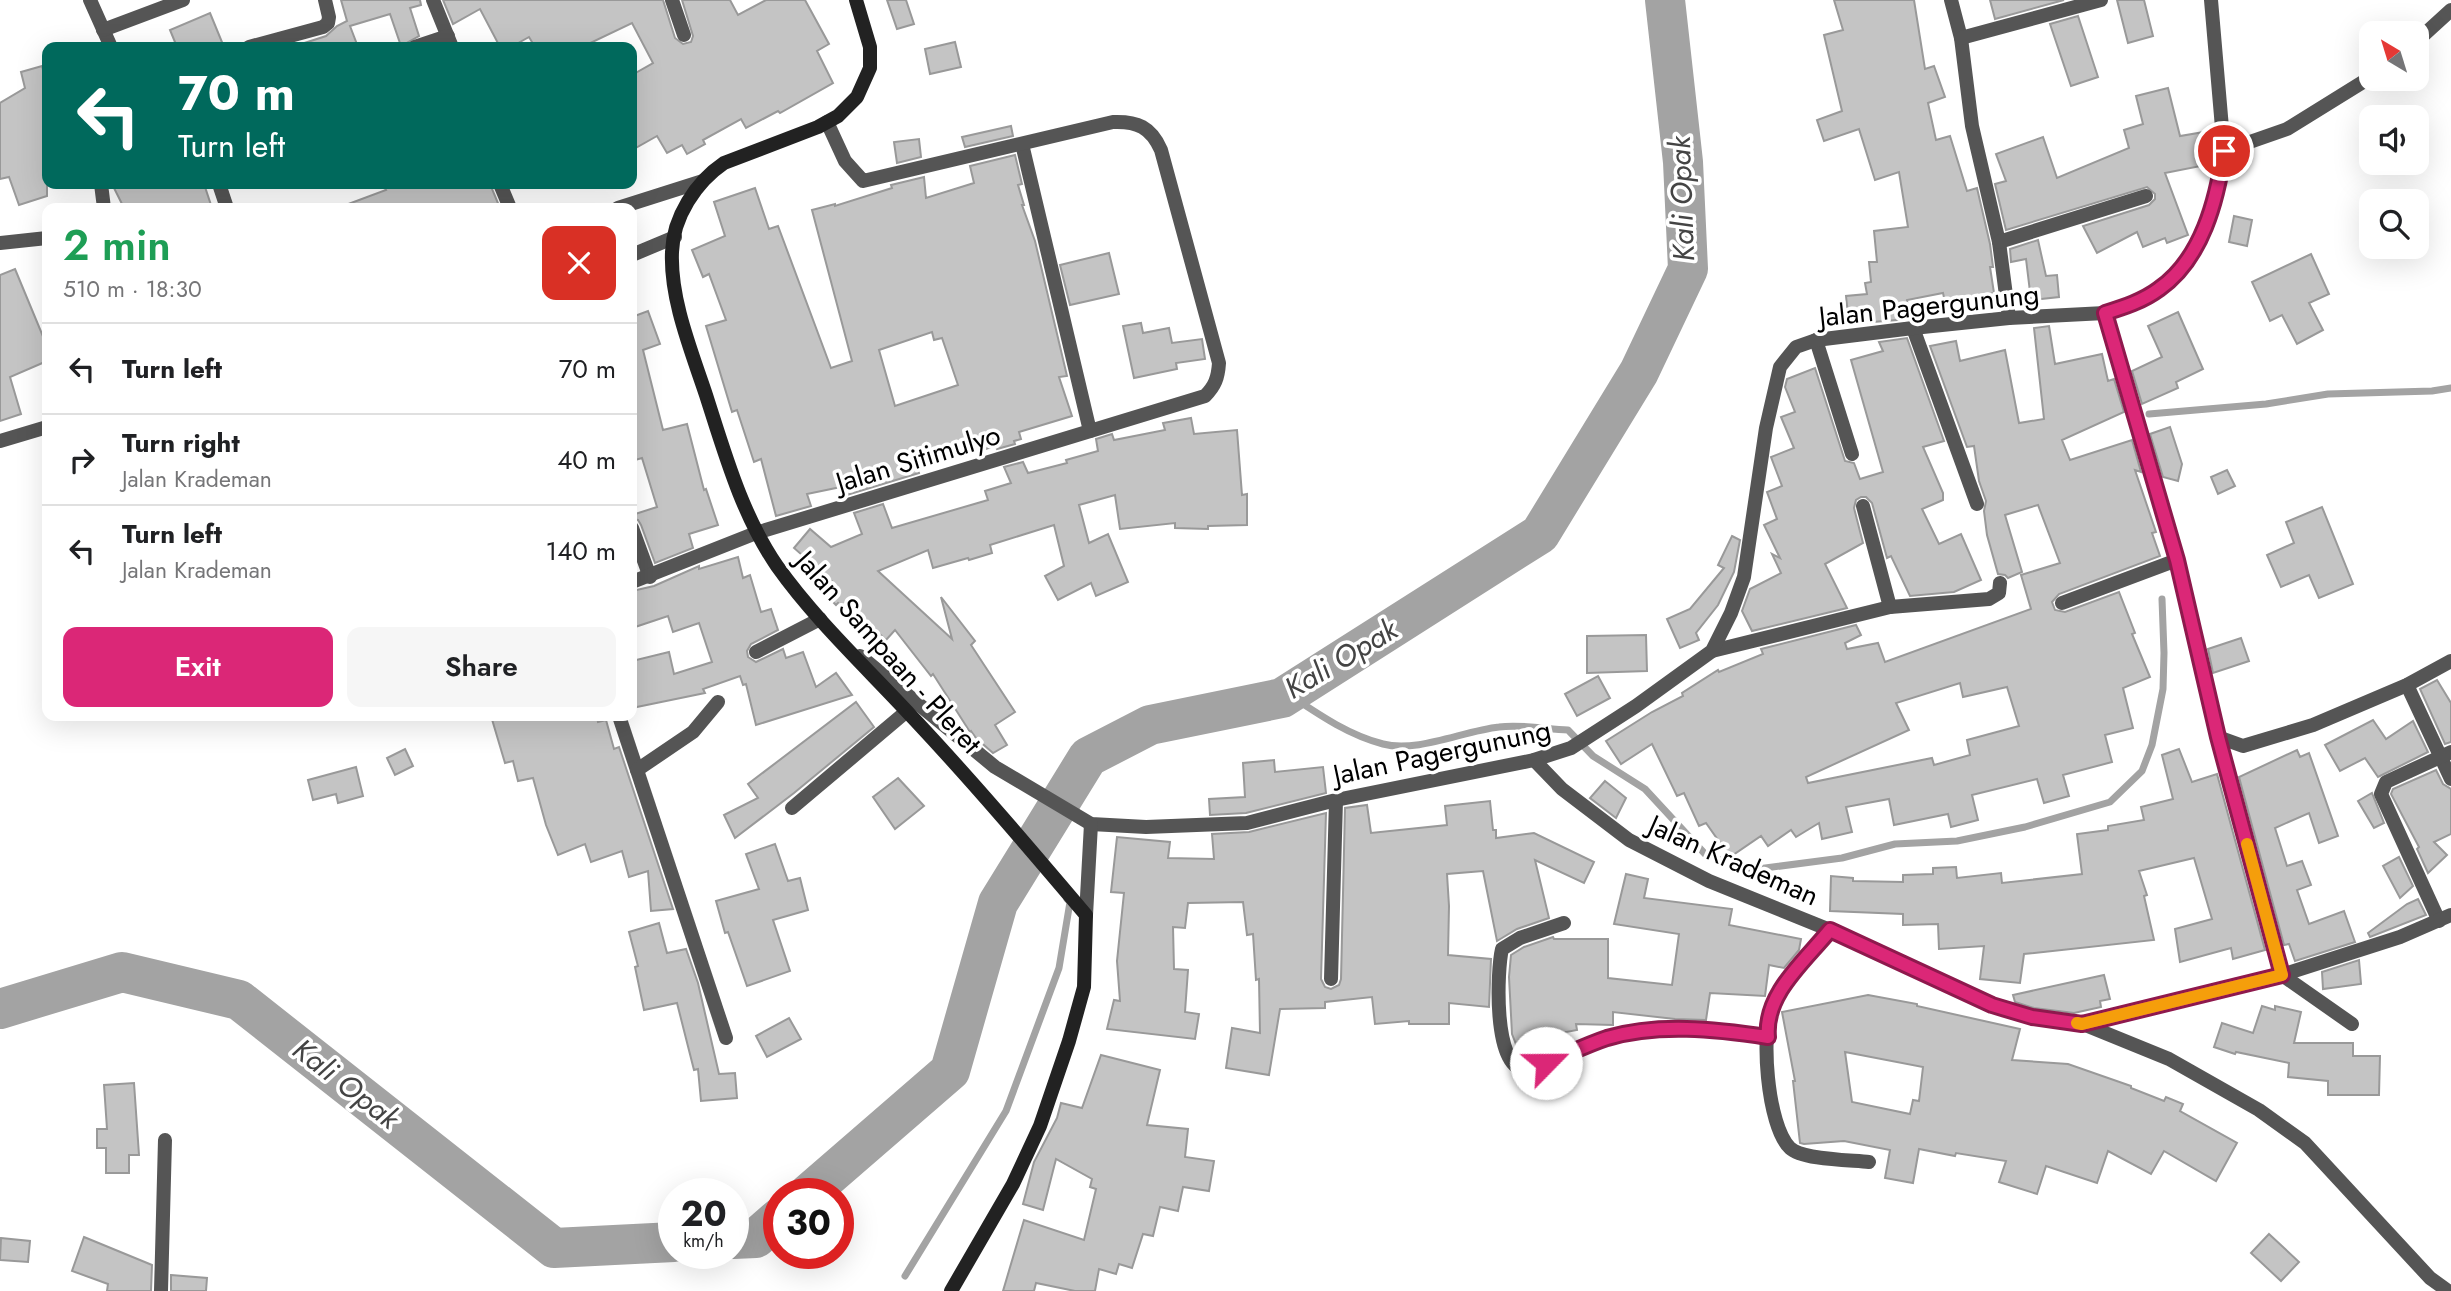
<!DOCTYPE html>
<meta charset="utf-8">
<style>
:root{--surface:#fff;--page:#f6f6f6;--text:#202124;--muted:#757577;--line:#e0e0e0;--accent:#db2777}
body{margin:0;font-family:Jost,sans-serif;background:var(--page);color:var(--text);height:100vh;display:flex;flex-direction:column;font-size:26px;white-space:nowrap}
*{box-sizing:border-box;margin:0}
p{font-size:23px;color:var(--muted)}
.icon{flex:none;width:38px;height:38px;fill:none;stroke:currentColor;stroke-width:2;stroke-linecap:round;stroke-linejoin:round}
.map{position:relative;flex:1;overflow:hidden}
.details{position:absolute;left:42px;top:203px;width:595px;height:518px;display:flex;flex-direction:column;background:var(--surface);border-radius:14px;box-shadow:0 7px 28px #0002}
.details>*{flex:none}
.top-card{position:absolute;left:42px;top:42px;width:595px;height:147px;border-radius:14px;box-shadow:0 7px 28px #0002;background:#00695c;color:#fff;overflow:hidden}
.needle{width:46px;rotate:322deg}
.tools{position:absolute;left:2359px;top:21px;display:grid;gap:14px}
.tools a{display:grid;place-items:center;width:70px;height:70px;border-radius:14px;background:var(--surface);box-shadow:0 7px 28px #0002;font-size:35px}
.speed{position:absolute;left:658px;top:1178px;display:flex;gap:14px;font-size:35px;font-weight:700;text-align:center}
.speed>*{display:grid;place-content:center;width:91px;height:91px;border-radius:50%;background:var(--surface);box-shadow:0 7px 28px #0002;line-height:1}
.speed small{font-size:18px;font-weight:400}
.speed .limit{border:10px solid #d22;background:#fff;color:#111}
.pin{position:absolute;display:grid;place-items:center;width:60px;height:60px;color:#fff;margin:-30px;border:4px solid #fff;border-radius:50%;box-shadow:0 2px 7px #0007}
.me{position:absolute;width:77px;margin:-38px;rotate:67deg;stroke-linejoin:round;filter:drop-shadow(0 0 5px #0008)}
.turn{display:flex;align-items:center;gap:24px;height:147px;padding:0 21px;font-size:32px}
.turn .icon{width:91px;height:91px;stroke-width:2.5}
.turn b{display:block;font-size:49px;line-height:60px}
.round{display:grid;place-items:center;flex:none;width:74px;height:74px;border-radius:14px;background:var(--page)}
.head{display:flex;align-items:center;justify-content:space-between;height:119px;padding:0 21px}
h1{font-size:42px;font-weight:600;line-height:52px;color:#1e9e55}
.cta{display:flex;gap:14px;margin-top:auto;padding:14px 21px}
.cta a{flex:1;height:80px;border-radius:14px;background:var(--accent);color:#fff;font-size:28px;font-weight:600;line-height:80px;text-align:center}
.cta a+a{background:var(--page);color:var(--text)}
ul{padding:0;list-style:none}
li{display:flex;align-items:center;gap:21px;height:91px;padding:0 21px;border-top:2px solid var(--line)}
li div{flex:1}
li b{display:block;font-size:26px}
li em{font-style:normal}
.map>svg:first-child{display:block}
</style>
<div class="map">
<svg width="2451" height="1291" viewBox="0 0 2451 1291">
<rect width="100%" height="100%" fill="#fff"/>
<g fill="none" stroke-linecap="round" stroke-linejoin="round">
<g stroke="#a3a3a3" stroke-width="7">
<polyline points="2149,414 2266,404 2328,394 2432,391 2451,388"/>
<path d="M1288 694C1318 714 1348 735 1383 744 1417 753 1463 731 1499 727 1521 724 1546 729 1568 730L1593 756 1645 789 1706 855 1750 870 1842 858 1895 844 1957 841 2025 827 2110 802 2142 771 2152 745 2163 689 2164 653 2162 599"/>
<polyline points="905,1276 1006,1111 1059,968 1070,902 1067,899"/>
</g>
<g stroke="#a3a3a3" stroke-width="40">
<polyline points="0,1009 122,972 239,1000 554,1248 674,1242"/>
<polyline points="808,1194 950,1071 998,903 1088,757 1150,725 1282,698 1540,534 1639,372 1688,269 1683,162 1665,0"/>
<polyline points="733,1239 756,1238 779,1218"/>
</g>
</g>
<g fill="#c4c4c4" stroke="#999" stroke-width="2" fill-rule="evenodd">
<polygon points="341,0 420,0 421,5 410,8 419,36 401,46 390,14 350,26 358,47 292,47 326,36 337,26 347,21"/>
<polygon points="443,0 663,0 675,38 683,44 691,42 693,36 682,0 730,0 738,15 766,0 805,0 829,44 817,51 833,83 780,113 778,111 746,128 741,119 703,140 705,144 687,154 682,145 667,153 657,136 632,150 632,75 653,63 632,23 582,47 535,47 529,37 511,47 500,47 480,9 453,24"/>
<polygon points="887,0 906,0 914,24 897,29"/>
<polygon points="1834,0 1914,0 1925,69 1934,66 1945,97 1928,103 1936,140 1950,136 1967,191 1977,188 1990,244 1993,267 1990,267 1994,293 1945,302 1943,293 1907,300 1909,319 1849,324 1846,296 1867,294 1865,283 1871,282 1869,262 1877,262 1874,231 1908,227 1899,172 1875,180 1859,129 1824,141 1817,120 1842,111 1824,35 1843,30"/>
<polygon points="1990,0 2064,0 1995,19"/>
<polygon points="2117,0 2144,0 2153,36 2128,43"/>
<polygon points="210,13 224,47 177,47 170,30"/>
<polygon points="2078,16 2098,77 2071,86 2050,24"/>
<polygon points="955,42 961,67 930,74 925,49"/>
<polygon points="42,66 47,84 47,196 19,205 9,177 0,179 0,103 25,88 21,72"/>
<polygon points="2168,88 2180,136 2210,131 2214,152 2211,164 2165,173 2188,235 2167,243 2165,238 2143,247 2137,232 2097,253 2083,226 2149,205 2155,199 2155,194 2147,187 2006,230 1995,184 2006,181 1996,154 2043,137 2057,178 2129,148 2124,130 2143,124 2136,96"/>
<polygon points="1011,126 1013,136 965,147 962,137"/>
<polygon points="919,139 921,157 897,163 894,142"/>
<path d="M1015 155 1022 184 1018 185 1024 205H1022L1035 241 1067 376 1059 377 1072 416 1019 432 1021 439 1014 441 1015 444 997 449 995 446 976 452 975 449 938 460 939 463 918 469 919 473 847 495 843 494 841 487 807 494 811 506 776 516 761 459 754 462 737 410 732 412 706 326 726 320 709 274 703 277 692 250 725 236 714 202 755 188 769 229 778 226 831 368 852 361 812 210 835 204V206L892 188 891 185 924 177 926 198 974 183 970 166ZM932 332 934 340 942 338 958 385 895 406 879 350Z"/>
<polygon points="112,184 204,184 212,208 124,208"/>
<polygon points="383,184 490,184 500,208 343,208 343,206 386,190"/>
<polygon points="2234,216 2252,220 2247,246 2229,242"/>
<polygon points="2038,240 2046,276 2057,275 2059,297 2031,300 2026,259 2011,262 2010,249"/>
<polygon points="1109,253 1119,294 1070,305 1060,265"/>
<polygon points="2311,254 2329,294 2309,303 2323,330 2297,344 2282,315 2270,321 2252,282"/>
<polygon points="15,269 47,346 47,361 10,377 21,414 0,421 0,275"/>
<polygon points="648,311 660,344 643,350 663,430 687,424 704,490 706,489 718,525 689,534 693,548 655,563 641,525 638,520 632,519 632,515 657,507 642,458 632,461 632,317"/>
<polygon points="2178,312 2203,369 2176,382 2178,388 2142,404 2132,371 2162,357 2148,326"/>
<polygon points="1141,323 1143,333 1169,328 1172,343 1202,339 1205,359 1176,363 1177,369 1134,378 1123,326"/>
<path d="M2049 326 2055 364 2102 354 2108 381 2114 379 2124 412 2062 440 2070 460 2132 440 2141 472 2135 470 2156 532 2152 533 2160 556 2059 594 2052 602 2055 610 2065 612 2119 592 2135 633 2132 634 2150 677 2123 688 2133 728 2105 735 2112 762 2063 775 2069 796 2044 803 2037 779 1972 795 1978 820 1951 827 1948 814 1894 825 1889 799 1846 807 1852 832 1822 839 1819 823 1796 837 1791 830 1768 846 1761 836 1730 857 1706 823 1699 826 1684 793 1677 796 1652 744 1621 764 1606 741 1652 712 1683 696 1682 693 1718 670 1719 672 1763 654 1761 649 1856 625 1861 635 1845 643 1847 649 1878 643 1885 662 2031 609 2021 575 2060 563 2038 505 2005 515 2022 572 2008 578 2005 575 1998 574 1987 535 1984 511 1986 501 1979 481 1974 446 1967 447 1930 346 1956 341 1960 361 2005 350 2019 423 2044 419 2034 328ZM1960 683 1963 697 2007 687 2019 726 1967 740 1970 755 1934 765 1932 758 1808 783 1806 777 1909 730 1896 703Z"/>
<polygon points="1907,338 1944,441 1923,447 1943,493 1943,500 1922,509 1939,544 1961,534 1981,580 1954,592 1910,596 1891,556 1887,558 1872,503 1866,497 1861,497 1856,500 1854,508 1863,543 1825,564 1847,608 1752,631 1742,611 1750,589 1781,573 1772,554 1780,558 1764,525 1777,519 1767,492 1782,486 1771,457 1794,448 1781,417 1795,412 1785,387 1787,379 1815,368 1845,461 1854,463 1860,479 1883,472 1851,360 1883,351 1879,342"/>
<polygon points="1191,418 1194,434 1237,430 1242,495 1247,494 1247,525 1208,526 1208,529 1175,528 1175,523 1120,529 1115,495 1079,505 1089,543 1108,534 1128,582 1096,596 1091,583 1058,600 1045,576 1064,566 1054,525 990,545 992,553 969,560 968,558 933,568 928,550 878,571 952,639 941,597 975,641 971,645 1015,712 995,725 1007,745 993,753 976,738 971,731 970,732 933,674 931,676 895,630 886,640 867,622 863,627 838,603 836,605 824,593 834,583 794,548 810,529 831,547 862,534 854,513 883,504 892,528 988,500 985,491 1011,483 1004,467 1023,462 1028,473 1067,463 1066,460 1098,451 1096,439 1112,434 1114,440 1165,430 1163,423"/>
<polygon points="2170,427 2182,464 2178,481 2163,477 2150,434"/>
<polygon points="2227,470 2235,486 2218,494 2211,477"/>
<polygon points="2322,507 2353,584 2319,598 2309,575 2281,587 2267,555 2294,543 2286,522"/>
<polygon points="1732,536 1740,540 1734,572 1718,605 1696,633 1699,640 1680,648 1667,619 1690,609 1724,568 1718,565"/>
<polygon points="738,557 743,578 750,575 761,612 771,609 778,630 751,644 747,651 748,657 756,662 783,649 786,658 803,652 816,687 836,673 852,695 756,725 746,684 743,685 740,676 703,689 705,693 632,708 632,661 669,652 674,674 712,662 699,623 673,632 668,616 632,628 632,591 654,586 699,566 699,569"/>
<polygon points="1646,635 1647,671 1587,673 1587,636"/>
<polygon points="2241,638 2249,661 2213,673 2208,649"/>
<polygon points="1598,676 1610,698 1577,716 1565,694"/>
<polygon points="2437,680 2451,703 2451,742 2445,744 2420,689"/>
<polygon points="856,702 874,727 794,793 735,838 724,815 758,798 748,784"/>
<polygon points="491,716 597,716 598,722 606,720 614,749 619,747 673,909 651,911 648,871 629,877 622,851 591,862 585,844 558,855 546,825 533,778 518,781 513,761 505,763"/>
<polygon points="2373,720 2386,739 2413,721 2428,752 2378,777 2365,758 2340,771 2325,745"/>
<polygon points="405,749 413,766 395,775 387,758"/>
<polygon points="2179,749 2192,782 2217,774 2265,950 2233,959 2231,948 2180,962 2175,929 2212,919 2194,858 2139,871 2147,895 2144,896 2154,940 2024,954 2020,983 1980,979 1984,946 1939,949 1938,924 1903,925 1903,914 1830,911 1831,876 1853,878 1853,881 1903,882 1903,875 1933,874 1933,868 1956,867 1957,878 2001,873 2002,883 2082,874 2077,834 2108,830 2108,826 2144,820 2141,807 2173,799 2162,755"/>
<polygon points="2297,750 2300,757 2309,753 2338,836 2319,843 2309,813 2275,828 2287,866 2302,861 2311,885 2297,890 2309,924 2344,911 2355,942 2295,961 2289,944 2284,945 2239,777"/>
<polygon points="1274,760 1275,772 1323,767 1326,793 1246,813 1210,815 1209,799 1245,797 1243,763"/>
<polygon points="356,767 363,796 338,803 336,794 313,800 308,780"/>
<polygon points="2436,770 2443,784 2451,789 2451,834 2434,842 2447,855 2428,873 2417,849 2419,847 2391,794 2393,789"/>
<polygon points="898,778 924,806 895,829 873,797"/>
<polygon points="1605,781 1626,798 1616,818 1590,798"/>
<polygon points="2372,793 2384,823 2374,828 2358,801"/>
<polygon points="1490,801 1493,830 1496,830 1496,838 1534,833 1594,862 1584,883 1535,860 1549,918 1517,929 1497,941 1483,871 1447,874 1449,906 1448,955 1491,959 1489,1007 1449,1003 1449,1024 1409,1024 1409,1021 1375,1024 1372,997 1325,1002 1325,1008 1280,1009 1269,1075 1226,1068 1232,1028 1260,1033 1259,979 1256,980 1253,934 1247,935 1243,902 1188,903 1185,928 1173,927 1174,969 1188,970 1185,1012 1199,1014 1195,1039 1107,1029 1114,1000 1120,1001 1117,961 1124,893 1111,892 1117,837 1170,842 1168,858 1214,859 1212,834 1249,832 1326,813 1321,979 1325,987 1331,989 1339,985 1341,979 1345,808 1367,805 1371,833 1447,825 1445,806"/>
<polygon points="775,844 788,881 800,878 808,910 773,920 790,971 747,986 728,932 725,933 716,901 759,889 746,854"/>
<polygon points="2399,857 2413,886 2400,898 2383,866"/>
<polygon points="1626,874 1648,879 1644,898 1732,909 1729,925 1801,939 1799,950 1784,968 1769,965 1765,996 1710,993 1706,1020 1675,1019 1613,1012 1613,1025 1576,1024 1577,1030 1566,1032 1567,1044 1526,1059 1521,1057 1512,1034 1509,977 1511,955 1524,947 1553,937 1554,939 1608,939 1608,978 1672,985 1679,934 1614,924"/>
<polygon points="2418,899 2426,915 2370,937 2368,933 2407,904"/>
<polygon points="659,923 667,953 686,949 698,983 719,1074 735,1073 737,1098 701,1101 698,1069 694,1070 677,1003 644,1010 635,967 638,966 629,932"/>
<polygon points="2359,960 2361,984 2323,989 2322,972"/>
<polygon points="2104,975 2110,999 2100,1001 2101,1007 2074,1013 2034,1008 2015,1002 2013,995"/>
<path d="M1868 995 1917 1004V1006L2020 1029 2012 1060 2068 1064 2131 1086V1088L2164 1101 2166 1097 2183 1104 2180 1111 2237 1143 2216 1181 2164 1151 2151 1174 2108 1151 2097 1183 2046 1166 2037 1194 1999 1182 2006 1161 1956 1153 1955 1156 1919 1149 1913 1183 1885 1178 1890 1150 1844 1141 1804 1144 1800 1143 1793 1081H1795L1782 1012ZM1845 1052 1923 1067 1919 1101 1913 1100 1910 1114 1852 1102Z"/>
<polygon points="2262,1006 2275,1010 2275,1006 2301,1012 2294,1043 2353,1043 2353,1056 2380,1056 2379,1095 2328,1095 2328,1081 2288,1077 2289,1063 2236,1052 2235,1054 2214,1047 2222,1023 2253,1033"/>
<polygon points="789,1018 801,1039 767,1057 756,1036"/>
<polygon points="1101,1055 1160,1070 1147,1125 1188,1129 1185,1157 1214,1161 1209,1191 1183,1187 1178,1211 1160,1207 1153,1236 1143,1234 1132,1268 1119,1264 1116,1274 1099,1269 1095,1291 1075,1291 1036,1283 1034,1291 1003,1291 1024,1220 1084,1240 1096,1189 1090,1187 1092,1179 1056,1159 1043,1210 1023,1204 1034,1162 1057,1118 1061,1103 1082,1108"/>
<polygon points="134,1083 139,1155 129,1155 129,1173 106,1173 106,1148 97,1148 97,1129 107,1129 104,1085"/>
<polygon points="2269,1234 2299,1262 2281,1281 2251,1253"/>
<polygon points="84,1237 152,1265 151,1291 107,1291 108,1284 72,1271"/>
<polygon points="1,1238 30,1241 28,1262 0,1260"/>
<polygon points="171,1275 207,1278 206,1291 171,1291"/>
</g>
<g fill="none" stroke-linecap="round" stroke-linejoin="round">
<g stroke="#555" stroke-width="14">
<polyline points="90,0 111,47"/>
<polyline points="433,0 452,47"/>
<polyline points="672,0 684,35"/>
<polyline points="1951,0 1961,38 1972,126 1999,242 2009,318"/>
<polyline points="103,30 183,0"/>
<polyline points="1961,38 2101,0"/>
<polyline points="2417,41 2451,10"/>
<polyline points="249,47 323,27 328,23 329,17 325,0"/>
<polyline points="415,47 448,36"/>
<polyline points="1022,144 1090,431"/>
<polyline points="2224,151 2287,129 2371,77"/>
<polyline points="101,184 104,208"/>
<polyline points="219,184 227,208"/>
<polyline points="500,184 510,208"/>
<polyline points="618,208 703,181"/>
<polyline points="1999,242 2146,196"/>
<polyline points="0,243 47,238"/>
<polyline points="632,255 675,237"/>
<polyline points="1913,328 1977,504"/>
<polyline points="1816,340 1852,454"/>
<polyline points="0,441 47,427"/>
<polyline points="1863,506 1890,607"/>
<polyline points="632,528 650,577"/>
<path d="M632 582 756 533 1205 396C1215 386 1218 378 1219 363L1161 150C1151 127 1137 121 1113 122L863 181 845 161 827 122"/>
<polyline points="2062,603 2177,560"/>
<polyline points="1712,651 1890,607 1989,599 1999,593 2000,583"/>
<polyline points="756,652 820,619"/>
<polyline points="860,656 995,767 1091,824 1146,827 1247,823 1336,800 1534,760 1571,748 1636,706 1712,651 1731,613 1744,577 1766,428 1780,367 1796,347 1816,340 1913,328 2009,318 2105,313 2132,305 2160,289 2178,271 2195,248 2212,207 2224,151 2211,0"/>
<polyline points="2407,685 2451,779"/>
<polyline points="619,716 726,1038"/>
<polyline points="2218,737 2243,746 2313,725 2407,685 2451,661"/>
<polyline points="1534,760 1562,789 1629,840 1709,881 1830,930 1992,1005 2032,1017 2083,1024 2282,975 2218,737 2177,560 2105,313"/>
<polyline points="637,770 693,732 718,702"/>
<polyline points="792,808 907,711"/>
<polyline points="1086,915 1091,824"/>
<polyline points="2439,921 2381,794 2386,782 2451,752"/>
<path d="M1564 923 1520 938 1502 949C1497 970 1493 1067 1524 1069 1528 1069 1532 1067 1535 1066 1560 1059 1582 1046 1606 1039 1658 1023 1715 1029 1768 1037"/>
<path d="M1830 930C1813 950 1783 980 1773 1002 1760 1031 1767 1126 1790 1148 1802 1160 1852 1160 1869 1162"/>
<polyline points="1331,979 1336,800"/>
<polyline points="2083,1024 2169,1059 2259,1110 2305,1143 2430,1278 2448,1291"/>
<polyline points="2352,1024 2282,975 2400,937 2451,915"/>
<polyline points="161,1291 165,1140"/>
</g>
<path stroke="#222" stroke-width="14" d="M856 0 870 47V68L857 97 838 116 818 127 724 163C696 182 673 217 672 252 670 299 691 350 706 395 725 454 742 515 777 566 816 621 869 670 915 720 974 783 1030 849 1086 915L1084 987 1069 1041 1040 1126 1013 1184 951 1291"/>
</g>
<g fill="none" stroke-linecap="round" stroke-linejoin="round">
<defs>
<path id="route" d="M1546 1063C1566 1055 1586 1045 1607 1038 1658 1023 1715 1029 1768 1037 1764 994 1805 961 1830 930L1992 1005 2032 1017 2082 1024 2282 975 2218 737 2177 560 2105 313C2124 307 2143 301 2159 289 2202 259 2217 200 2224 151"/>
</defs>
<use href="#route" stroke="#8e194d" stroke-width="18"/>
<use href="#route" stroke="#db2777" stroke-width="12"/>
<polyline stroke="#f59e0b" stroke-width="12" points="2077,1023 2082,1024 2282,975 2247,844"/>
</g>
<g text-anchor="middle" stroke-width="7" stroke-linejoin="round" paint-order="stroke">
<g font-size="28" fill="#000" stroke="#fff">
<text transform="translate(1929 305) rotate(-6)" y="10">Jalan Pagergunung</text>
<text transform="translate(918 458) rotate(-17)" y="10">Jalan Sitimulyo</text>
<text transform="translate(889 652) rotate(48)" y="10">Jalan Sampaan - Pleret</text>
<text transform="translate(1442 752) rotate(-12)" y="10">Jalan Pagergunung</text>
<text transform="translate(1734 860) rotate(24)" y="10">Jalan Krademan</text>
</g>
<g font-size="30" font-style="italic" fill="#444" stroke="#fff">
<text transform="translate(1682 199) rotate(-92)" y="10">Kali Opak</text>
<text transform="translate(1341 659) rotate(-31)" y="10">Kali Opak</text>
<text transform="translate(346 1084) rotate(38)" y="10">Kali Opak</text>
</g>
</g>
</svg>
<div class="tools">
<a><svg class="needle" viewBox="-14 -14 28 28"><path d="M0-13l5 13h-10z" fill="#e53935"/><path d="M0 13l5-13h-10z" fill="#757577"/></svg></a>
<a><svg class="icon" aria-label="sound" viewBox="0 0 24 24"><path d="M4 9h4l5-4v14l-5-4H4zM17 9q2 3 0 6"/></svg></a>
<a><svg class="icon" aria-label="search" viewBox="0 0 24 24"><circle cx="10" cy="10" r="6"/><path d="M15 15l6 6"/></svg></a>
</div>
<div class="speed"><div>20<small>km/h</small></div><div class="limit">30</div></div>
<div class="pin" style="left:2224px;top:151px;background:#d93025"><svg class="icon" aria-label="arrive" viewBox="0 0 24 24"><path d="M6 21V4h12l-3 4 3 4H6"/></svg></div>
<svg class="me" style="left:1546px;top:1063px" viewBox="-20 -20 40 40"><circle r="19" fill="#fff"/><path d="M0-13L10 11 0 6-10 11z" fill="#db2777"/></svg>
<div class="top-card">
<div class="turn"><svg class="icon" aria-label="left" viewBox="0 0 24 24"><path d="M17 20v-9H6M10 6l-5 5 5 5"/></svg><div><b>70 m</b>Turn left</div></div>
</div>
<section class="details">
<div class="head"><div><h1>2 min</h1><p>510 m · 18:30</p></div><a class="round" style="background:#d93025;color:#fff"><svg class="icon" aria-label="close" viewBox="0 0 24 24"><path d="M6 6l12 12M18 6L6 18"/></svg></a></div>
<ul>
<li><svg class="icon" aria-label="left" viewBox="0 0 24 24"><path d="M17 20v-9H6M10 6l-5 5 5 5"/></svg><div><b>Turn left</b></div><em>70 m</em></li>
<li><svg class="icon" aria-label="right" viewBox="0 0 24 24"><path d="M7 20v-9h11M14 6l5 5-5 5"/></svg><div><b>Turn right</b><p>Jalan Krademan</p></div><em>40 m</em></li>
<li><svg class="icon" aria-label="left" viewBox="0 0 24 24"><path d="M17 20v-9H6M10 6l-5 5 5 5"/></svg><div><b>Turn left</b><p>Jalan Krademan</p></div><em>140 m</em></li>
</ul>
<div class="cta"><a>Exit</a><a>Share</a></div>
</section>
</div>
